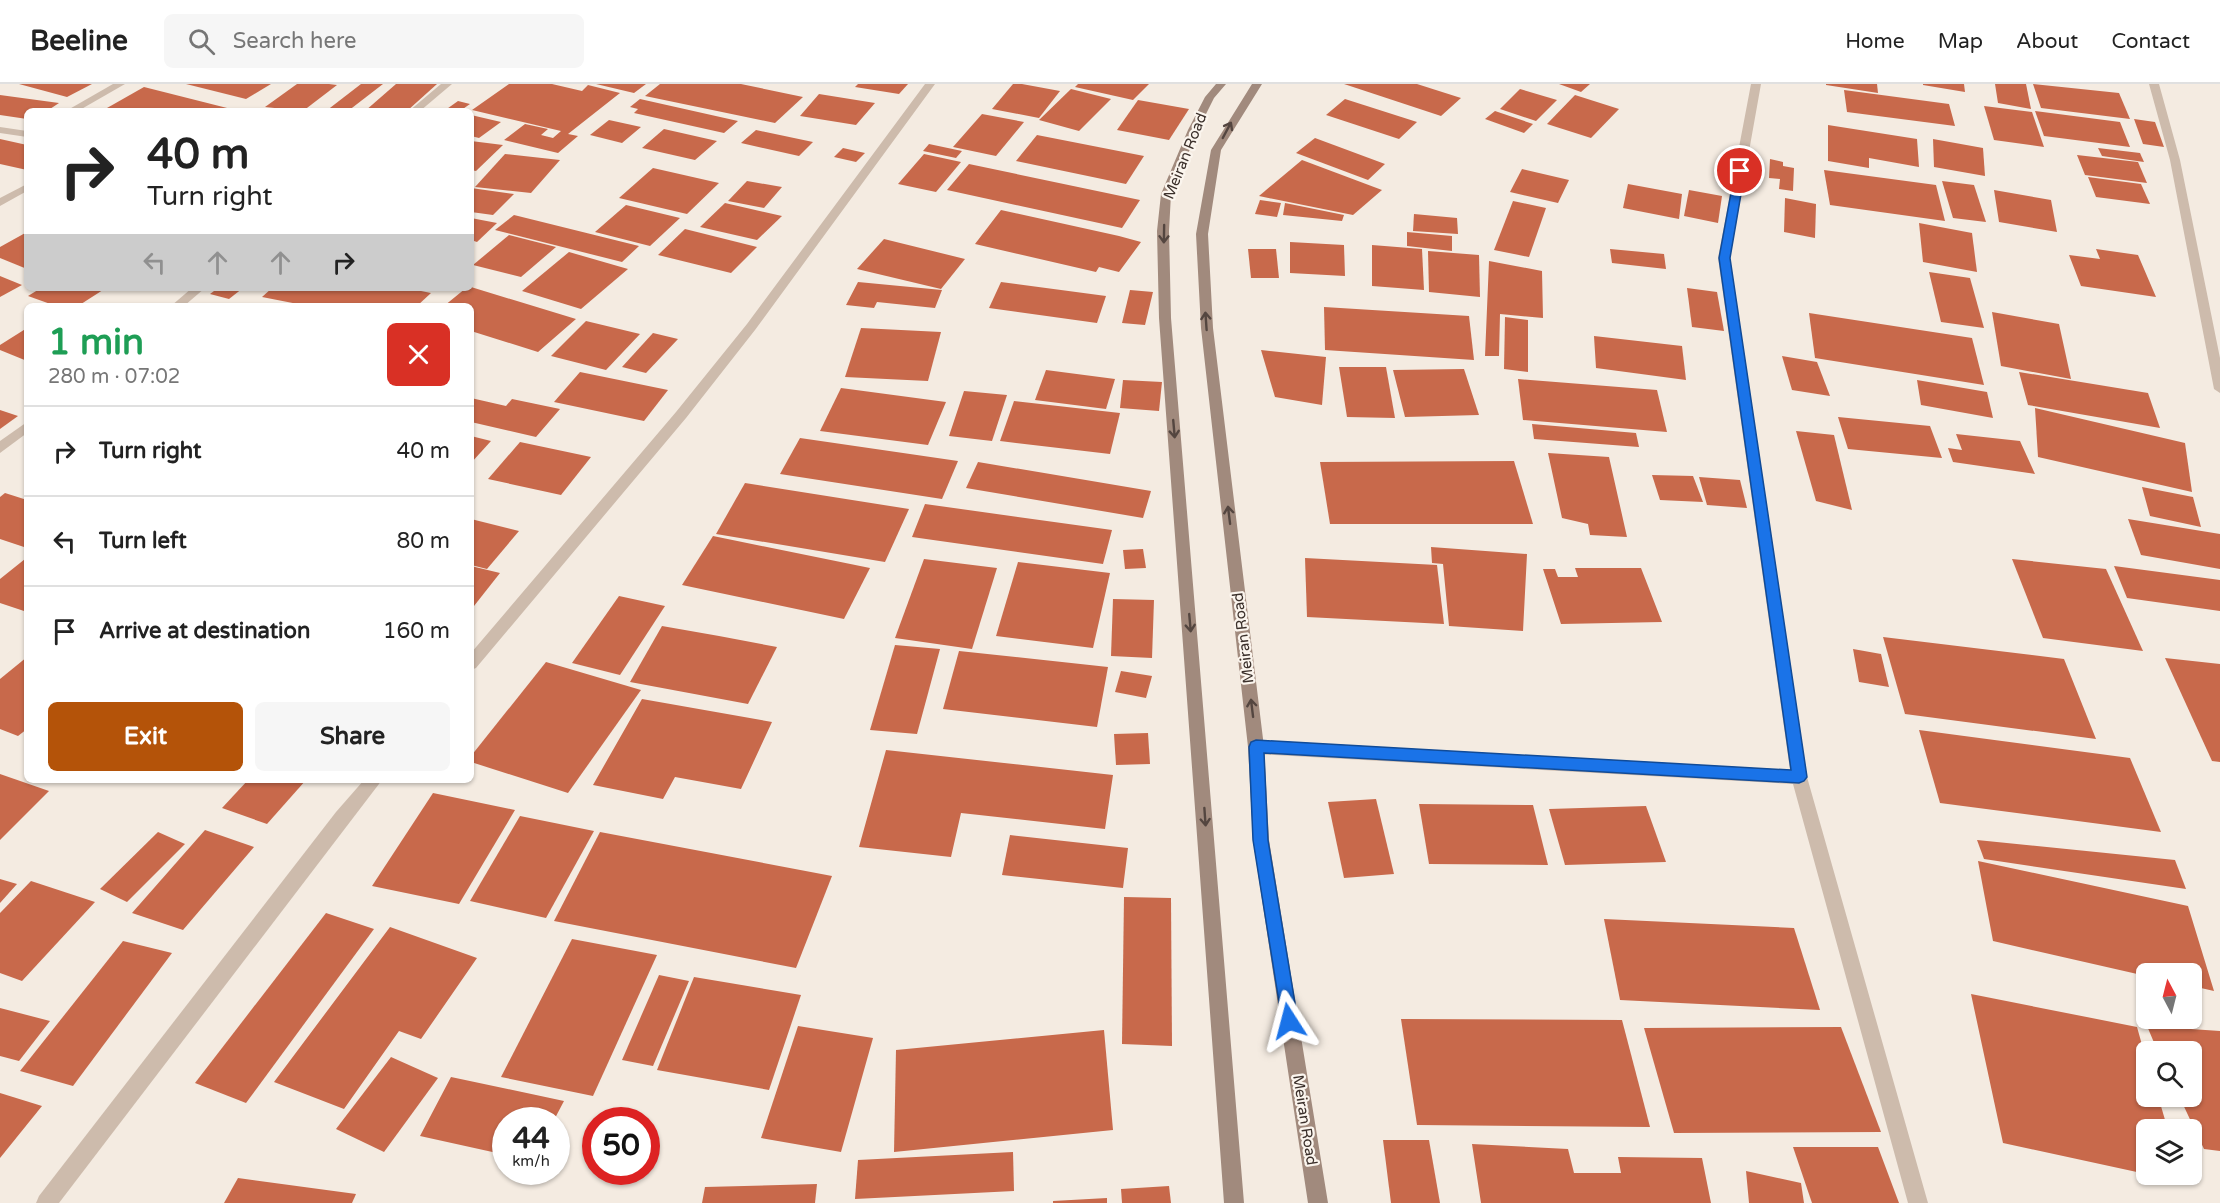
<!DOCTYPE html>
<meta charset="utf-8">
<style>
:root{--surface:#fff;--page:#f6f6f6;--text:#222;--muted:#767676;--line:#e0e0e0;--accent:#b45309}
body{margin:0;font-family:"Varela Round",sans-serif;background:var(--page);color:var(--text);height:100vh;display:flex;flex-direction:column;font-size:22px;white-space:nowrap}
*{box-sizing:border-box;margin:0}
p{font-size:20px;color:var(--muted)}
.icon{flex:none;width:33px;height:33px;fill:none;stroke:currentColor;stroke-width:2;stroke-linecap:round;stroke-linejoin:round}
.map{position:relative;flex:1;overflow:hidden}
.details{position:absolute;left:24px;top:219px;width:450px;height:480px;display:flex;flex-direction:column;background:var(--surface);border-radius:9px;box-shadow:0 2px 4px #0004}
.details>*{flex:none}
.banner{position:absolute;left:24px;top:24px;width:450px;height:183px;border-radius:9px;box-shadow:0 2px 4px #0004;background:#fff;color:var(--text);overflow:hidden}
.needle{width:39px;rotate:353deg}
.controls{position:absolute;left:2136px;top:879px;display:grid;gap:12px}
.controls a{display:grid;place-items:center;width:66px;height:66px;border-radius:9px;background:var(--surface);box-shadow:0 2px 4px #0004;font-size:30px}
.speed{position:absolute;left:492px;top:1023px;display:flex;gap:12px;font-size:30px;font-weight:700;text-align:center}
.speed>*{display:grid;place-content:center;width:78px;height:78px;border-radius:50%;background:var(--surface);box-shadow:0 2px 4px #0004;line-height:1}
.speed small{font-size:15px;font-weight:400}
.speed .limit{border:9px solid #d22;background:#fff;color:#111}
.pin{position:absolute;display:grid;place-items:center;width:51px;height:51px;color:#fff;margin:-26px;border:3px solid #fff;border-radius:50%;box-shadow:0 2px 6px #0007}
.me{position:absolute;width:66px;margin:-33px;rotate:351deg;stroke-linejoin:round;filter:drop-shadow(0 0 4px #0008)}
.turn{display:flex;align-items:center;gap:21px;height:126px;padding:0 24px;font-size:27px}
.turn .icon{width:78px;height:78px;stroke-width:2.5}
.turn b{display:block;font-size:42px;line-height:51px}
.lanes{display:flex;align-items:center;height:57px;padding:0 24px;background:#0003;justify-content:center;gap:30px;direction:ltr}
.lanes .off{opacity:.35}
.round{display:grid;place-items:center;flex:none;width:63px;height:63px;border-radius:9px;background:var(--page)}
.summary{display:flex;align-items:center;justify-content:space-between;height:102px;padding:0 24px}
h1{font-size:36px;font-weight:700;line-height:45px;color:#1e9e55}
.button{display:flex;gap:12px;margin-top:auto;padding:12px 24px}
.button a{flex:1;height:69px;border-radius:9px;background:var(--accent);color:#fff;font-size:24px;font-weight:700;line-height:69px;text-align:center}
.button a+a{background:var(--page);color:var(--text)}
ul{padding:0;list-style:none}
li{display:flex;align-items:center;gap:18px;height:90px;padding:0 24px;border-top:2px solid var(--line)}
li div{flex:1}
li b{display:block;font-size:22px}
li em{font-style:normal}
header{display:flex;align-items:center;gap:36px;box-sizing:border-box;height:84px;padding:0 30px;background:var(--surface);border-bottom:2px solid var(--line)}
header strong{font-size:28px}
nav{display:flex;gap:33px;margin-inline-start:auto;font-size:21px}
.search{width:420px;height:54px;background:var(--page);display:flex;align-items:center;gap:15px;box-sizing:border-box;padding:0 21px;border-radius:9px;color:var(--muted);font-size:22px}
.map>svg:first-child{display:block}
</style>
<header>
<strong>Beeline</strong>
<div class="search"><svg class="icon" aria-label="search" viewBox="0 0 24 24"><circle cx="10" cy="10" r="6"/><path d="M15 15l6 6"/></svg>Search here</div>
<nav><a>Home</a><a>Map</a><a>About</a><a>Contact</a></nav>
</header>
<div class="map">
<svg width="2220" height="1119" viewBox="0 0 2220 1119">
<rect width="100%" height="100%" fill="#f4ebe1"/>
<g fill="#c8694b">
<polygon points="19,0 92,0 67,13"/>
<polygon points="186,0 271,0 246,15"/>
<polygon points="297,0 329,0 337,1 303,27 265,23"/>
<polygon points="361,0 383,0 348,27 326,27"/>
<polygon points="396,0 437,0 407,27 365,27"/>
<polygon points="509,0 552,0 582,7 588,1 620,9 568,50 578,52 558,69 504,56 525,40 548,45 541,51 553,54 561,47 472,26"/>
<polygon points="596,0 646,0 634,9"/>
<polygon points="660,0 741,0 803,13 775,39 645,12"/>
<polygon points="858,0 908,0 899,10 855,3"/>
<polygon points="1013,0 1022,0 1060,7 1039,34 992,25"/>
<polygon points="1078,0 1149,0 1133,16 1075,3"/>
<polygon points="1344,0 1417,0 1461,14 1441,32"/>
<polygon points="1559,0 1590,0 1581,8"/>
<polygon points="1826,0 1877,0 1878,9 1826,1"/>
<polygon points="1923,0 1964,0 1965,8 1923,1"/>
<polygon points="1995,0 2026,0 2031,25 1998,19"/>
<polygon points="2033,0 2119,9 2130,35 2041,24"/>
<polygon points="144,3 235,26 235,27 120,27 107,24"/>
<polygon points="1071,5 1111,15 1079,47 1039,36"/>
<polygon points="1520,5 1557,16 1536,37 1500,25"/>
<polygon points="1844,6 1949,20 1955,42 1847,28"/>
<polygon points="819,10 875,19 856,41 800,32"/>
<polygon points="0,11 59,19 47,27 27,27 27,35 0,31"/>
<polygon points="1575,11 1619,25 1591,54 1547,40"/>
<polygon points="640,15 738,37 724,49 634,29 638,25 630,23"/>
<polygon points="1345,15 1417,38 1399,55 1326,31"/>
<polygon points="1138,16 1189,25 1169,56 1117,46"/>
<polygon points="458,17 470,20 460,27 444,27"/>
<polygon points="1984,22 2032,28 2044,63 1994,56"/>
<polygon points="1495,27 1533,40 1524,49 1485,35"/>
<polygon points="2035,27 2120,38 2130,63 2044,52"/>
<polygon points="982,30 1024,38 996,72 953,63"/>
<polygon points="471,31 501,38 479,54 471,52"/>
<polygon points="2134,35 2155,38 2164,63 2143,60"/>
<polygon points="609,36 641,43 622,59 590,51"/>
<polygon points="1828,41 1917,55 1919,83 1869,74 1869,84 1828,77"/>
<polygon points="664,45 717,57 695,76 642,64"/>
<polygon points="756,46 813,58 799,72 741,59"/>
<polygon points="1037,51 1144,72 1126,100 1016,77"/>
<polygon points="1315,54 1385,80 1368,96 1296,69"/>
<polygon points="0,55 27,61 27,86 0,80"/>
<polygon points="1933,55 1983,64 1985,92 1934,83"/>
<polygon points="471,57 503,61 476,87 471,86"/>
<polygon points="929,60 962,67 956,74 923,67"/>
<polygon points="843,64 865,69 856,78 834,73"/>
<polygon points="2098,64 2140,69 2144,78 2102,72"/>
<polygon points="505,70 560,76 531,109 475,103"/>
<polygon points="924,70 961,78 936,108 898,100"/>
<polygon points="2077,71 2138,78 2147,99 2085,91"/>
<polygon points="1770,75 1783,78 1783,82 1794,84 1793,107 1779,105 1780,95 1769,94"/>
<polygon points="1302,76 1382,106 1353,131 1259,112"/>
<polygon points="969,80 1140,116 1122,144 947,106"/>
<polygon points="653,84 719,99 687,130 619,114"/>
<polygon points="1522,85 1569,96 1558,119 1510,108"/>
<polygon points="1824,86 1936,101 1945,137 1830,121"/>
<polygon points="2088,93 2141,100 2150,120 2096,113"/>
<polygon points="747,97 782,103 764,124 728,117"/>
<polygon points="1942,97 1974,101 1986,138 1953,134"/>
<polygon points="1628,100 1682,110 1679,135 1623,124"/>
<polygon points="471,104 514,110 493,131 471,128"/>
<polygon points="1689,106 1722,112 1718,139 1684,132"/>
<polygon points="1994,106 2051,116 2057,148 1999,138"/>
<polygon points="1785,114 1816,120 1815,154 1784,148"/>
<polygon points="1260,116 1281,119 1277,133 1255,130"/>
<polygon points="1513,117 1546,124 1529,173 1494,166"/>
<polygon points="725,119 782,132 757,156 700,143"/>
<polygon points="1285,119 1344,131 1342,137 1283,131"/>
<polygon points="626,121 680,134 650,162 595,148"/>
<polygon points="1001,126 1119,152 1141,158 1119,188 1099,183 1096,188 975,160"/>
<polygon points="1414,130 1457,134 1458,150 1413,147"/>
<polygon points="514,131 639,162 622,178 495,146"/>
<polygon points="471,134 497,139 477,158 471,156"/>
<polygon points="1919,139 1972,149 1977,188 1923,178"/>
<polygon points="685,145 757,163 731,189 658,171"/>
<polygon points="27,148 27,185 0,174 0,163"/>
<polygon points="1407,148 1452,152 1452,167 1407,162"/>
<polygon points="509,151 556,163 521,193 473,181"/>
<polygon points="884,155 965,175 941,205 857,185"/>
<polygon points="1290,158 1344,161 1345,192 1290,189"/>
<polygon points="1372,161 1422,165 1424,206 1372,202"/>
<polygon points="1248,165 1276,165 1279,194 1251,194"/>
<polygon points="1610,165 1664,170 1666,185 1612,179"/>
<polygon points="2096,165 2138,171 2156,213 2081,202 2069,171 2100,175"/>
<polygon points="1428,167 1479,171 1480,213 1429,208"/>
<polygon points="569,168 628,185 581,225 522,207"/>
<polygon points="1489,177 1542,187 1543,234 1500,230 1499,272 1485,272"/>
<polygon points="1929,188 1970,194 1984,244 1941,238"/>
<polygon points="0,192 22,201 0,213"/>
<polygon points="858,198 942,206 935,224 877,218 874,224 846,221"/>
<polygon points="1001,198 1106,212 1097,239 989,224"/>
<polygon points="41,204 106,204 78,222 56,222 28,212"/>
<polygon points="218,204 243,204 229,215 210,210"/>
<polygon points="272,204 406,204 431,209 417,222 308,222 262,213"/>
<polygon points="466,204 471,203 576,235 538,268 471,247 471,222 444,222"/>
<polygon points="1687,204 1717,208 1724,247 1692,243"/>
<polygon points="1130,206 1153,208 1145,241 1122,239"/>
<polygon points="1324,223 1469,232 1474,276 1325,266"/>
<polygon points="1992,228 2059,240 2071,295 2001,282"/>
<polygon points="1809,229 1972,254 1984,301 1815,274"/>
<polygon points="1505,233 1528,236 1528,288 1504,285"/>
<polygon points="586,237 640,250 606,286 551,272"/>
<polygon points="27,244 27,277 0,266 0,261"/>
<polygon points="861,244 941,248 928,297 845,293"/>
<polygon points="653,249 678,255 646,289 622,283"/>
<polygon points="1594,252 1682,262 1686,296 1596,284"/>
<polygon points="1261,266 1326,273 1322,321 1275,313"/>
<polygon points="1782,272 1817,278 1830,312 1792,306"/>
<polygon points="1339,283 1386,283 1395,334 1347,333"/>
<polygon points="1464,285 1479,331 1405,333 1393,286"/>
<polygon points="1046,286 1115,295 1106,325 1035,316"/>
<polygon points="580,288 668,306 644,337 554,318"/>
<polygon points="2019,288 2148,309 2160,344 2028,321"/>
<polygon points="1518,295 1657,306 1667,348 1523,336"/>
<polygon points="1123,296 1162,298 1159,327 1120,324"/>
<polygon points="1917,296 1987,308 1993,334 1921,321"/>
<polygon points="841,304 946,318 928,361 820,347"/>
<polygon points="964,307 1007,311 992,357 949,352"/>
<polygon points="471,314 506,322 512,315 560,325 536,353 471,338"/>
<polygon points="1014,317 1120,329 1110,370 1000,357"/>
<polygon points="2035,324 2185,359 2192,408 2038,373"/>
<polygon points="0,326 18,332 0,345"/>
<polygon points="1838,333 1930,342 1942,374 1848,365"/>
<polygon points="1532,340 1636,349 1639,363 1534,355"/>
<polygon points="1796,347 1834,351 1852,426 1816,417"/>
<polygon points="1956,350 2020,357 2035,390 1953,378 1948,364 1962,366"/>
<polygon points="471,352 491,357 471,379"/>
<polygon points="800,354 958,377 942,415 780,390"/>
<polygon points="520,358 591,373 561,411 488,395"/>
<polygon points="1548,369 1609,373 1627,453 1590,451 1588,440 1562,434"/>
<polygon points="1514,377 1533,440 1330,440 1320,378"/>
<polygon points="978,378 1151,407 1143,434 966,404"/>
<polygon points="1652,391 1693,392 1703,418 1660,416"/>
<polygon points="1699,393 1740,396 1747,424 1707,421"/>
<polygon points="745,399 909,425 885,478 716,450"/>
<polygon points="2142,403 2193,413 2201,443 2150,432"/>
<polygon points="5,409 27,416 27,464 0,455 0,413"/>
<polygon points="925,420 1112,446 1103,480 912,453"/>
<polygon points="471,435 519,447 487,485 471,481"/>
<polygon points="2128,435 2220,450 2220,485 2141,471"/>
<polygon points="713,452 870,484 844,535 682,501"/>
<polygon points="1431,463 1527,470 1523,547 1449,542 1443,480 1432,479"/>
<polygon points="1143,465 1146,484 1125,485 1123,466"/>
<polygon points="1305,474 1437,481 1444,540 1307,533"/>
<polygon points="25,475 27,476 27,528 0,519 0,495"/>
<polygon points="924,475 997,484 972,565 895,554"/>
<polygon points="2012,475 2106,485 2143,567 2043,554"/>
<polygon points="1018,478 1110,489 1093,564 996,552"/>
<polygon points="471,482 500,489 474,522 471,521"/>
<polygon points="2114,482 2220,496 2220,527 2127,514"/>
<polygon points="1575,484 1641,484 1662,538 1561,540 1543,485 1555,485 1558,493 1578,493"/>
<polygon points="619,512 665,522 620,591 572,579"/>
<polygon points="1113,515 1154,516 1152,574 1111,572"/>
<polygon points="662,542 719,552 777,563 748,620 630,598"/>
<polygon points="1883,553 2064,575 2096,655 1905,630"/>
<polygon points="895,561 940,565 917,650 870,646"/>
<polygon points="1853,565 1881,570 1889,603 1859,598"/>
<polygon points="959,567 1108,583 1097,643 943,625"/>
<polygon points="27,573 27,645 18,652 0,645 0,595"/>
<polygon points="2165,574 2220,580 2220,678 2212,677"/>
<polygon points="546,578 641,606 568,709 471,678 471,672"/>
<polygon points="1121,587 1152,592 1146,614 1115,608"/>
<polygon points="642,615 772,638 741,705 675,693 663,715 593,701"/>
<polygon points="1919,646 2130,674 2161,748 1940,719"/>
<polygon points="1148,649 1150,680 1116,681 1114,650"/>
<polygon points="886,666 1113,691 1105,745 961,729 951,773 859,763"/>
<polygon points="0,690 49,707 0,756"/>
<polygon points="248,696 306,696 267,740 222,724"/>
<polygon points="433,709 515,726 459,820 372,802"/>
<polygon points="1376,715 1394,790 1344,794 1328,718"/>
<polygon points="1419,720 1533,721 1548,781 1429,780"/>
<polygon points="1646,722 1666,778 1565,781 1549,725"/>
<polygon points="520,732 594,747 546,834 470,817"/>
<polygon points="205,746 254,763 183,846 132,829"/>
<polygon points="158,748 185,760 127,818 100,805"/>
<polygon points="600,748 832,792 796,884 554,837"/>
<polygon points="1010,751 1128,764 1123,804 1002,791"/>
<polygon points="1977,756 2175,776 2186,805 1984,775"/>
<polygon points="1978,777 2188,822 2214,907 2192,902 2192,890 2146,890 2146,892 1993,857"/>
<polygon points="0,795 17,800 0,819"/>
<polygon points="31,797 95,818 22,897 0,889 0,829"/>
<polygon points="1124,813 1171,814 1172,962 1122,960"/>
<polygon points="326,829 374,845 246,1019 195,999"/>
<polygon points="1604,835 1794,844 1820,926 1620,916"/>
<polygon points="390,843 477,874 421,955 399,947 344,1025 274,998"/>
<polygon points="572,855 657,871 593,1012 501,993"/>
<polygon points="123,857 172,869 73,1002 20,987"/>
<polygon points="659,891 689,897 653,982 622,976"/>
<polygon points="694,893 801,911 769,1006 657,986"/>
<polygon points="1971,910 2137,943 2146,975 2146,1012 2158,1012 2168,1046 2146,1046 2146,1090 2003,1059"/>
<polygon points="0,924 50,937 19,977 0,972"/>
<polygon points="1401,935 1622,936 1650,1043 1417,1041"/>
<polygon points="798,942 873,954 841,1068 761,1054"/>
<polygon points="2147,942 2220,947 2220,1067 2204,1065 2179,1012 2192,1012 2192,968 2158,968"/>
<polygon points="1841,943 1881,1048 1674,1049 1644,944"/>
<polygon points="1104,946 1113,1046 894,1068 896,966"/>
<polygon points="391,973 438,994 384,1068 336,1045"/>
<polygon points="451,993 564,1017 554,1036 506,1036 506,1071 420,1052"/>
<polygon points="0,1009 42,1022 0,1074"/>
<polygon points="1383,1056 1429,1056 1440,1119 1391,1119"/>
<polygon points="1472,1060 1568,1065 1574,1089 1621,1089 1618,1073 1702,1074 1711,1119 1481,1119"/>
<polygon points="1793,1063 1878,1063 1899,1119 1812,1119"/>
<polygon points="1013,1068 1014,1107 855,1115 858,1076"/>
<polygon points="1746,1087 1801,1099 1804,1119 1749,1119"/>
<polygon points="2154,1090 2182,1090 2184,1098 2153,1091"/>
<polygon points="238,1094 356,1110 352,1119 224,1119"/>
<polygon points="817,1100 815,1119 702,1119 705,1103"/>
<polygon points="1169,1102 1171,1119 1122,1119 1121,1105"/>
<polygon points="1107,1114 1107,1119 1053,1119 1053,1117"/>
</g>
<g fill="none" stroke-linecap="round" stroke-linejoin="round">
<g fill="#cdbbac" fill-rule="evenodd">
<polygon points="113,0 125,0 78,27 66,27"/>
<polygon points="441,0 452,0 420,27 409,27"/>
<polygon points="925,0 935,0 755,246 686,334 476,584 471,586 471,569 676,328 747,240"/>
<polygon points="1751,0 1761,0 1730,174 1807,693 1928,1119 1908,1119 1793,700 1256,670 1250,668 1248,663 1250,658 1256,656 1790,686 1718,174"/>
<polygon points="2149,0 2159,0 2180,76 2220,274 2220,309 2214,305 2170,76"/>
<polygon points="0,43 27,47 27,53 0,49"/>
<polygon points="27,100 27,107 0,122 0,114"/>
<polygon points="192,204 205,204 184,222 171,222"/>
<polygon points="27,338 27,349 0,369 0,357"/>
<polygon points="364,696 382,696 59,1119 36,1119 39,1112 336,728"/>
</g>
<g fill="#a18a7d" fill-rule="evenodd">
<polygon points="1216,0 1226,0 1214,14 1198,46 1171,110 1169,147 1171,234 1244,1119 1224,1119 1159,234 1157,147 1161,110 1188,46 1205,13"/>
<polygon points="1252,0 1262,0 1221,66 1208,150 1213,244 1264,663 1269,756 1328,1119 1308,1119 1253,756 1248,663 1201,244 1196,150 1211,66"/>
</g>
</g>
<defs><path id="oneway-shaft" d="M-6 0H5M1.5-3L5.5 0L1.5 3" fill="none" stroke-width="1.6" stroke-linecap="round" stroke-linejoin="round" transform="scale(1.5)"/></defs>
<g stroke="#544640">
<use href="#oneway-shaft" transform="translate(1227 46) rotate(-62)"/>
<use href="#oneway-shaft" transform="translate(1164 150) rotate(91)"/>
<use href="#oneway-shaft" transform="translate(1206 237) rotate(-94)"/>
<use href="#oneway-shaft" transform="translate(1174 345) rotate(85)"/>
<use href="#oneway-shaft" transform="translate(1229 431) rotate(-97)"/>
<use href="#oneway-shaft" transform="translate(1190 539) rotate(85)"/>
<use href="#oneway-shaft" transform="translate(1252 624) rotate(-97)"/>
<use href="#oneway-shaft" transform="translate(1205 733) rotate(86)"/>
</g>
<polygon fill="#1a73e8" stroke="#114b97" stroke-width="1.5" points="1740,84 1745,87 1730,174 1807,693 1804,697 1799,699 1264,669 1268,756 1298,937 1295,943 1289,946 1283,943 1253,756 1249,663 1251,658 1256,656 1791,686 1719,174 1735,87"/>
<g text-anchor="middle" stroke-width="4.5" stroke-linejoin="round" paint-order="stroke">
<g font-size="15" fill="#3b302b" stroke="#fbf5ee">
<text transform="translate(1185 72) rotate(-68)" y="5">Meiran Road</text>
<text transform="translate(1243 554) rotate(-97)" y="5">Meiran Road</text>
<text transform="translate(1305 1036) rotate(81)" y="5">Meiran Road</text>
</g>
</g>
</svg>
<div class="controls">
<a><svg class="needle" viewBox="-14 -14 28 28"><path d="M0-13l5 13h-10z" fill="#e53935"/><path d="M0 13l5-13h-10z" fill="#767676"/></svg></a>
<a><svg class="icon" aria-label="search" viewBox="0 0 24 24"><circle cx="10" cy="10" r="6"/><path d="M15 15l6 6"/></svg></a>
<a><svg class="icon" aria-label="layers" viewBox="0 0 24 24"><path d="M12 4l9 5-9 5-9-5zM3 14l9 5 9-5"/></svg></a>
</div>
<div class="speed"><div>44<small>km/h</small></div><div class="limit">50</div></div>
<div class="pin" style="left:1740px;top:87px;background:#d93025"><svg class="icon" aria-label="arrive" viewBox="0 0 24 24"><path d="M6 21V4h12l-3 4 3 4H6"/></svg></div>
<svg class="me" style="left:1289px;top:937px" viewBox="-20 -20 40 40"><path d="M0-17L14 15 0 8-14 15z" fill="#1a73e8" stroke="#fff" stroke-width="4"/></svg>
<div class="banner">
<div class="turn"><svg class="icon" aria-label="right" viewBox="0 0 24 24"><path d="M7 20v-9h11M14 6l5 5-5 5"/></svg><div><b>40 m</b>Turn right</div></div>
<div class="lanes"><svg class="icon off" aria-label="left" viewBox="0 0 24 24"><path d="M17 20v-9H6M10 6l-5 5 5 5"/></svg><svg class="icon off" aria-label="ahead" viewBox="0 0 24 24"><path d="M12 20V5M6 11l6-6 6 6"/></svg><svg class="icon off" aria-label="ahead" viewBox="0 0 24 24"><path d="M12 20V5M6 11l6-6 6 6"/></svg><svg class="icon" aria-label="right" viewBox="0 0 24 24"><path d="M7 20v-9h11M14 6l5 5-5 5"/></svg></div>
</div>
<section class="details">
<div class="summary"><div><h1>1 min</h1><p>280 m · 07:02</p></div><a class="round" style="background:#d93025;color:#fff"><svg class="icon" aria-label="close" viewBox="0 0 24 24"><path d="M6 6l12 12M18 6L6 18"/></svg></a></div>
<ul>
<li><svg class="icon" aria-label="right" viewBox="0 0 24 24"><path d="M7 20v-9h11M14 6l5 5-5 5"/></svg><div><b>Turn right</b></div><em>40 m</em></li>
<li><svg class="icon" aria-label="left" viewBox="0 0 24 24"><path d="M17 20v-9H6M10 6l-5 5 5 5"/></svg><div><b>Turn left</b></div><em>80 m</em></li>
<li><svg class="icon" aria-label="arrive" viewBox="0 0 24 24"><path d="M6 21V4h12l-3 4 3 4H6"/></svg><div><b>Arrive at destination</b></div><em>160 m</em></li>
</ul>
<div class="button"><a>Exit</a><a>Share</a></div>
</section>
</div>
